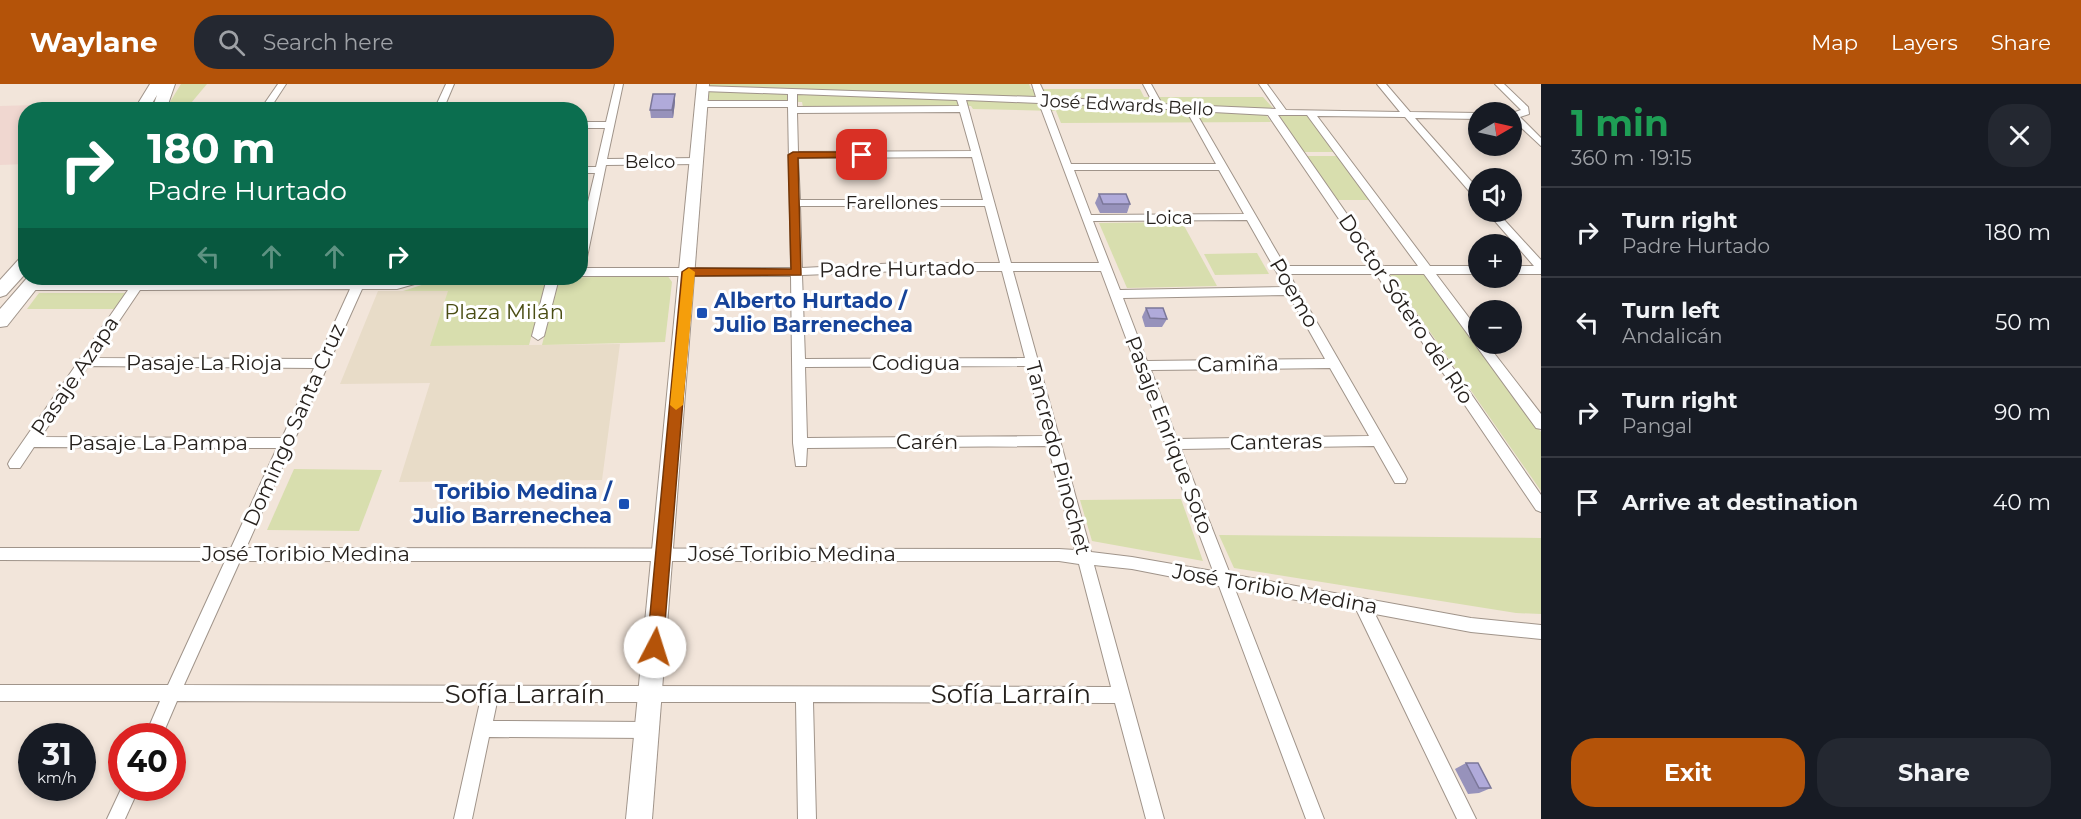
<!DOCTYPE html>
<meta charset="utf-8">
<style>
:root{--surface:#171b24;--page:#242831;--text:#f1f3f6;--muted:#9ea1a6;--line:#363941;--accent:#b45309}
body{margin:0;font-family:Montserrat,sans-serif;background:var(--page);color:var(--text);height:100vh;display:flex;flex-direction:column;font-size:22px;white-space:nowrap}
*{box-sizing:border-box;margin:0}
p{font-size:20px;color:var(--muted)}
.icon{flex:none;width:33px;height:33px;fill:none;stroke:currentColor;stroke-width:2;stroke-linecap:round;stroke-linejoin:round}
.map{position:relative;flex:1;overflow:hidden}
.drawer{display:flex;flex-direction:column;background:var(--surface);width:540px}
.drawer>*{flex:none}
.banner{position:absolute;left:18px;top:18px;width:570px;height:183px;border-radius:24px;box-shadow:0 3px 9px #0003;background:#0b6e4f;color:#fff;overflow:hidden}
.needle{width:39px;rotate:81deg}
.tools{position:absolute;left:1468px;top:18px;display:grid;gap:12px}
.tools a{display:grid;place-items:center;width:54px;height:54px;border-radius:50%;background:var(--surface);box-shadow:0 3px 9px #0003;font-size:30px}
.speed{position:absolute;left:18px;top:639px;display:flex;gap:12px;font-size:30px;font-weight:700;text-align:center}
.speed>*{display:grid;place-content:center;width:78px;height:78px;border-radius:50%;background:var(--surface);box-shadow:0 3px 9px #0003;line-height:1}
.speed small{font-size:15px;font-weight:400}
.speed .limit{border:9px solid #d22;background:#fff;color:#111}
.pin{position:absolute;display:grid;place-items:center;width:51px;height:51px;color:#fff;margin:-26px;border-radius:12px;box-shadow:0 3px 9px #0006}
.me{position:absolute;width:66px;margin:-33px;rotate:5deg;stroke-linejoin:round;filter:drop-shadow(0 0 4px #0008)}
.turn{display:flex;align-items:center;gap:21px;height:126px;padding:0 30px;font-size:27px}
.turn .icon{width:78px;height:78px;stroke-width:2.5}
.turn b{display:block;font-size:42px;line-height:51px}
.lanes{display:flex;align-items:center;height:57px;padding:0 30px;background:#0003;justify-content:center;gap:30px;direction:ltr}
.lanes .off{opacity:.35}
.round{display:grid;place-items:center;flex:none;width:63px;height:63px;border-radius:24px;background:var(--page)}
.overview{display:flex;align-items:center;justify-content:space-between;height:102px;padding:0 30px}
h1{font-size:36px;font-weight:700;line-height:45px;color:#1e9e55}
.button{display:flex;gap:12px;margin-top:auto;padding:12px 30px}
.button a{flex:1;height:69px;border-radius:24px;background:var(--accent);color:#fff;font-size:24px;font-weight:700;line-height:69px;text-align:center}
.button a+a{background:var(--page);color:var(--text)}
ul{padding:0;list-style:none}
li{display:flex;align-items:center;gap:18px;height:90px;padding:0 30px;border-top:2px solid var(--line)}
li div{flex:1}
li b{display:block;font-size:22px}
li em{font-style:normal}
header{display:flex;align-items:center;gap:36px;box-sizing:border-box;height:84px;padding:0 30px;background:var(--accent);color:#fff}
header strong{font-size:28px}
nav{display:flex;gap:33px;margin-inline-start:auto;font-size:21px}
.search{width:420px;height:54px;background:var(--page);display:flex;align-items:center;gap:15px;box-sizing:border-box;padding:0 21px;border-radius:24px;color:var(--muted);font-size:22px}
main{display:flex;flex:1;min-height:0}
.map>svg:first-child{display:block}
</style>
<header>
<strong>Waylane</strong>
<div class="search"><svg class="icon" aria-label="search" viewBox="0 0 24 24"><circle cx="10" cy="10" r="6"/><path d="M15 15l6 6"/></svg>Search here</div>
<nav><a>Map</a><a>Layers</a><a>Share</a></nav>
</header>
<main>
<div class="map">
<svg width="1541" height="735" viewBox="0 0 1541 735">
<rect width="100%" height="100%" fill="#f2e5da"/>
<polygon fill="#f0d7d0" points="137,18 130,25 26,26 25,80 0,81 0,22"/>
<polygon fill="#e8dcc8" points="378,207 449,207 431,262 620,260 602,396 399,398 430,299 340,300"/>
<g fill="#d8deae">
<polygon points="181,0 207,0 186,25 165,26"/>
<polygon points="710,0 1029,0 1031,5 1140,5 1144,13 1263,13 1273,24 1261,24 1271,38 1061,39 1056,27 973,25 971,22 803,23 802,18 708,16"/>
<polygon points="1279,32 1308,32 1335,68 1304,68"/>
<polygon points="1306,72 1337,72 1370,116 1338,116"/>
<polygon points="1182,138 1217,202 1127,204 1099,139"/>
<polygon points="1257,169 1269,190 1215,191 1204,170"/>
<polygon points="1389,189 1424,189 1541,348 1541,407"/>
<polygon points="667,191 672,198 665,258 542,261 559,194"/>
<polygon points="440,195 547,195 529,261 430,262 448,207 403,207"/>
<polygon points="39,209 127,209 115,225 27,225"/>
<polygon points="294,385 382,386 359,447 267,446"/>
<polygon points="1181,415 1203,477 1092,457 1080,416"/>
<polygon points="1219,451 1541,454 1541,530 1516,529 1234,484"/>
</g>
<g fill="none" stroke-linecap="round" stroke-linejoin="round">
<defs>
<g id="street">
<polygon points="278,0 286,0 269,26 260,26"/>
<polygon points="446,0 454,0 443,26 434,26"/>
<polygon points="615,0 623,0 607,75 698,74 703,77 698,80 606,81 586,178 580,181 580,151 595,89 580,89 580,83 596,83 605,44 580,44 580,38 606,38"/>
<path d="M1032 0H1040L1046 13 1153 19 1143 0H1151L1162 20 1276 25 1259 0H1267L1286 26 1400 28 1377 0H1386L1410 28 1479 29V35L1415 34 1479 106V115L1475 114 1405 33 1317 32 1430 182H1479V190H1436L1479 247V260H1487L1541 330V345L1536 344 1424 190H1388L1541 411V428L1536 426 1376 190H1289L1405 391 1407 395 1405 399H1395L1374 362 1181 365 1230 490 1471 534 1541 541V555L1471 548 1375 530 1476 735H1457L1357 527 1235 505 1324 735H1306L1219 502 1132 485 1094 481 1164 735H1146L1115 619 813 618 816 735H798L796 618H497L493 637 647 638 653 640 656 646 653 652 647 654 489 653 472 735H454L480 618 177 617 162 652H145L160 617H0V601H168L225 477 0 476V464H231L277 364 34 363 20 384H10L8 380 10 376 128 206H24L22 203 28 199 354 197 356 194H366L365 197H397L410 194H426L425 197 397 205H362L246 464 1059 465 1075 466 1048 362 807 364 806 382H796L793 359 791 192H580V184H791L788 23H701L696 20 701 17H788V10L703 7 699 4 700 2 1036 13ZM797 10 957 16 959 22 797 23ZM966 16 1039 19 1099 179H1011ZM1048 19 1186 26 1216 80H1071ZM1195 27 1268 31 1371 182H1285ZM960 28 971 67 798 68 797 29ZM1278 31H1307L1418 182H1383ZM972 73 983 116H800L798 74ZM1074 86H1219L1244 130 1091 131ZM800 122H985L1000 179H900L802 184ZM1247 136 1285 203 1120 206 1093 137ZM900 187H1002L1025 274 805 275 802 191ZM1013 187H1101L1213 487 1132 473 1091 468ZM350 205 318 275 94 274 140 206ZM1289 211 1325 275 1147 277 1123 214ZM88 282 314 284 282 354 41 353ZM1027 282 1045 352 807 354 805 283ZM1330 284 1369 352 1177 355 1151 286ZM240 477H1059L1079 480 1111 603 184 601Z"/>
<polygon points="1495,0 1504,0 1528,23 1529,30 1520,33 1541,54 1541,62 1512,35 1512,29 1521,26"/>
<polygon points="1487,128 1497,128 1541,176 1541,190 1512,190 1512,182 1534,182"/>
<polygon points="547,194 559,194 544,252 538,256 532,252"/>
<polygon points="122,703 139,704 125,735 107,735"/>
</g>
<polygon id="secondary" points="697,0 709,0 652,735 626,735"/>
<g id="primary">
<polygon points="150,0 175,0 166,26 152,26 157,11 148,26 134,26"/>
<polygon points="26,173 26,189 6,211 0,213 0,196 20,174"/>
<polygon points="27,194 45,194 7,242 0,243 0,225"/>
</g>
</defs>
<use href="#street" stroke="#a0948a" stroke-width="2"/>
<use href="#secondary" stroke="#a0948a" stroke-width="2"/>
<use href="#primary" stroke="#a0948a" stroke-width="2"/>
<use href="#street" fill="#fff" fill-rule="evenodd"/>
<use href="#secondary" fill="#fff" fill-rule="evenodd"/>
<use href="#primary" fill="#fff" fill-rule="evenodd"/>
</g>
<g fill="#9792bb">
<polygon points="675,10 675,18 673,34 651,34 650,26"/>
<polygon points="1099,110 1130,120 1127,129 1100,129 1095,119"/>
<polygon points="1146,224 1167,235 1162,243 1145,243 1142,233"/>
<polygon points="1466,679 1491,704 1479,709 1468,710 1455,685"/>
</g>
<polygon fill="#7b7799" points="675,10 675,18 673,34 672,26"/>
<g fill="#b0aada" stroke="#7b7799" stroke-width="1.5">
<polygon points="653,10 675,10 672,26 650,26"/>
<polygon points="1099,110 1126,110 1130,120 1103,120"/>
<polygon points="1146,224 1163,224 1167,235 1150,234"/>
<polygon points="1466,679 1478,679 1491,704 1479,704"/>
</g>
<polygon fill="#b45309" stroke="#753606" stroke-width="1.5" points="862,68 865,69 865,73 798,74 801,191 693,192 663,563 660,569 655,571 649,569 647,563 682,188 688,184 791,185 788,71 793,68"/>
<polygon fill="#f59e0b" points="689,184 695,188 683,321 676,326 670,321 683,188"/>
<g fill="#1a4fb4" stroke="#fff" stroke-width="2">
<rect x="696" y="223" width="12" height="12" rx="3"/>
<rect x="618" y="414" width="12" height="12" rx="3"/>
</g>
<g text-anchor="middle" stroke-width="6" stroke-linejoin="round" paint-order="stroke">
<g font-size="18" fill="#26211d" stroke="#fff">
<text transform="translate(1127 21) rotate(3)" y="6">José Edwards Bello</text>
<text x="650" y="84">Belco</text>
<text x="892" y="125">Farellones</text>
<text x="1169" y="140">Loica</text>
</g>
<g font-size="21" fill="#26211d" stroke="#fff">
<text transform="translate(897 185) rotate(-1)" y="7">Padre Hurtado</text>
<text transform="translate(1294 209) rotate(60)" y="7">Poemo</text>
<text transform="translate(1406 225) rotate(56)" y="7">Doctor Sótero del Río</text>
<text x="204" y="286">Pasaje La Rioja</text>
<text x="916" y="286">Codigua</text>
<text transform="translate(1238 280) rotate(-1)" y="7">Camiña</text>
<text transform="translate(75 292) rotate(-56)" y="7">Pasaje Azapa</text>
<text transform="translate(294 341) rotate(-66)" y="7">Domingo Santa Cruz</text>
<text transform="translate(1169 351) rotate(69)" y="7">Pasaje Enrique Soto</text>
<text x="927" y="365">Carén</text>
<text transform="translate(1276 358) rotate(-1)" y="7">Canteras</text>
<text x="158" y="366">Pasaje La Pampa</text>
<text transform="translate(1058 374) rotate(75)" y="7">Tancredo Pinochet</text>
<text x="306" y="477">José Toribio Medina</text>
<text x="792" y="477">José Toribio Medina</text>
<text transform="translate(1275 505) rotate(10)" y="7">José Toribio Medina</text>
</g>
<g font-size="21" font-weight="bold" fill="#164399" stroke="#fff" text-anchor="start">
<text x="714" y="224">Alberto Hurtado /<tspan x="714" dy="24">Julio Barrenechea</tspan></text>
<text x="612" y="415" text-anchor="end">Toribio Medina /<tspan x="612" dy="24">Julio Barrenechea</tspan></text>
</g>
<g font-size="21" fill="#4a4d13" stroke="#fff">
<text x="504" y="235">Plaza Milán</text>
</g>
<g font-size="26" fill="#26211d" stroke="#fff">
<text x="525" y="619">Sofía Larraín</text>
<text x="1011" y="619">Sofía Larraín</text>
</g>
</g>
</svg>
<div class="tools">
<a><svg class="needle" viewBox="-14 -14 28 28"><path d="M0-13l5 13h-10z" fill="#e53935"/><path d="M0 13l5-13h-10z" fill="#9ea1a6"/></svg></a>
<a><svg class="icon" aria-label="sound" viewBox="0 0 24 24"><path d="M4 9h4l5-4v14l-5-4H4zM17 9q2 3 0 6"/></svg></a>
<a>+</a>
<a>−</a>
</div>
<div class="speed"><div>31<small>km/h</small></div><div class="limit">40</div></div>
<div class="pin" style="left:862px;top:71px;background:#d93025"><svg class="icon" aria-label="arrive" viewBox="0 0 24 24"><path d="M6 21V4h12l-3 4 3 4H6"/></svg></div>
<svg class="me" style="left:655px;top:563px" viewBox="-20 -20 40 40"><circle r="19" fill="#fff"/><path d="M0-13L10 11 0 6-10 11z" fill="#b45309"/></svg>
<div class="banner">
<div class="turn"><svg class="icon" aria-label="right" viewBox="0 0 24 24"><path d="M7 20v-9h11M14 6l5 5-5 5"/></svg><div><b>180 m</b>Padre Hurtado</div></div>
<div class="lanes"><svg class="icon off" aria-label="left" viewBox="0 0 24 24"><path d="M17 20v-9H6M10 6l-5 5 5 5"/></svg><svg class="icon off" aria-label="ahead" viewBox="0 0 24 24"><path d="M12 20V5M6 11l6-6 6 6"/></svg><svg class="icon off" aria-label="ahead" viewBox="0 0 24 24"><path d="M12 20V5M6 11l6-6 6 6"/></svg><svg class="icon" aria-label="right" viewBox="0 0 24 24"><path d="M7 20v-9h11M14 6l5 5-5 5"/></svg></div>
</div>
</div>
<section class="drawer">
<div class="overview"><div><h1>1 min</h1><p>360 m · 19:15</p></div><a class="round"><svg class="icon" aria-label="close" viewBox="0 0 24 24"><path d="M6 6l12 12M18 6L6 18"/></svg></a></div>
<ul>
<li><svg class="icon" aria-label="right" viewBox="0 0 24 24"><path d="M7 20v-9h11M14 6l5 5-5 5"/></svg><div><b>Turn right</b><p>Padre Hurtado</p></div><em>180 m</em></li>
<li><svg class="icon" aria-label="left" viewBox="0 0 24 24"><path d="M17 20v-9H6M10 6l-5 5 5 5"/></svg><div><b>Turn left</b><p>Andalicán</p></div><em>50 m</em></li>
<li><svg class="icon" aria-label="right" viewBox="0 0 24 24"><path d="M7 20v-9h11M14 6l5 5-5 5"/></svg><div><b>Turn right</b><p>Pangal</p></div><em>90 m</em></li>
<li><svg class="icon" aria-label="arrive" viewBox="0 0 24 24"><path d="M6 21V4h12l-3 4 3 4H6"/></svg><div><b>Arrive at destination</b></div><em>40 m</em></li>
</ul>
<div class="button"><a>Exit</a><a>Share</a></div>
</section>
</main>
